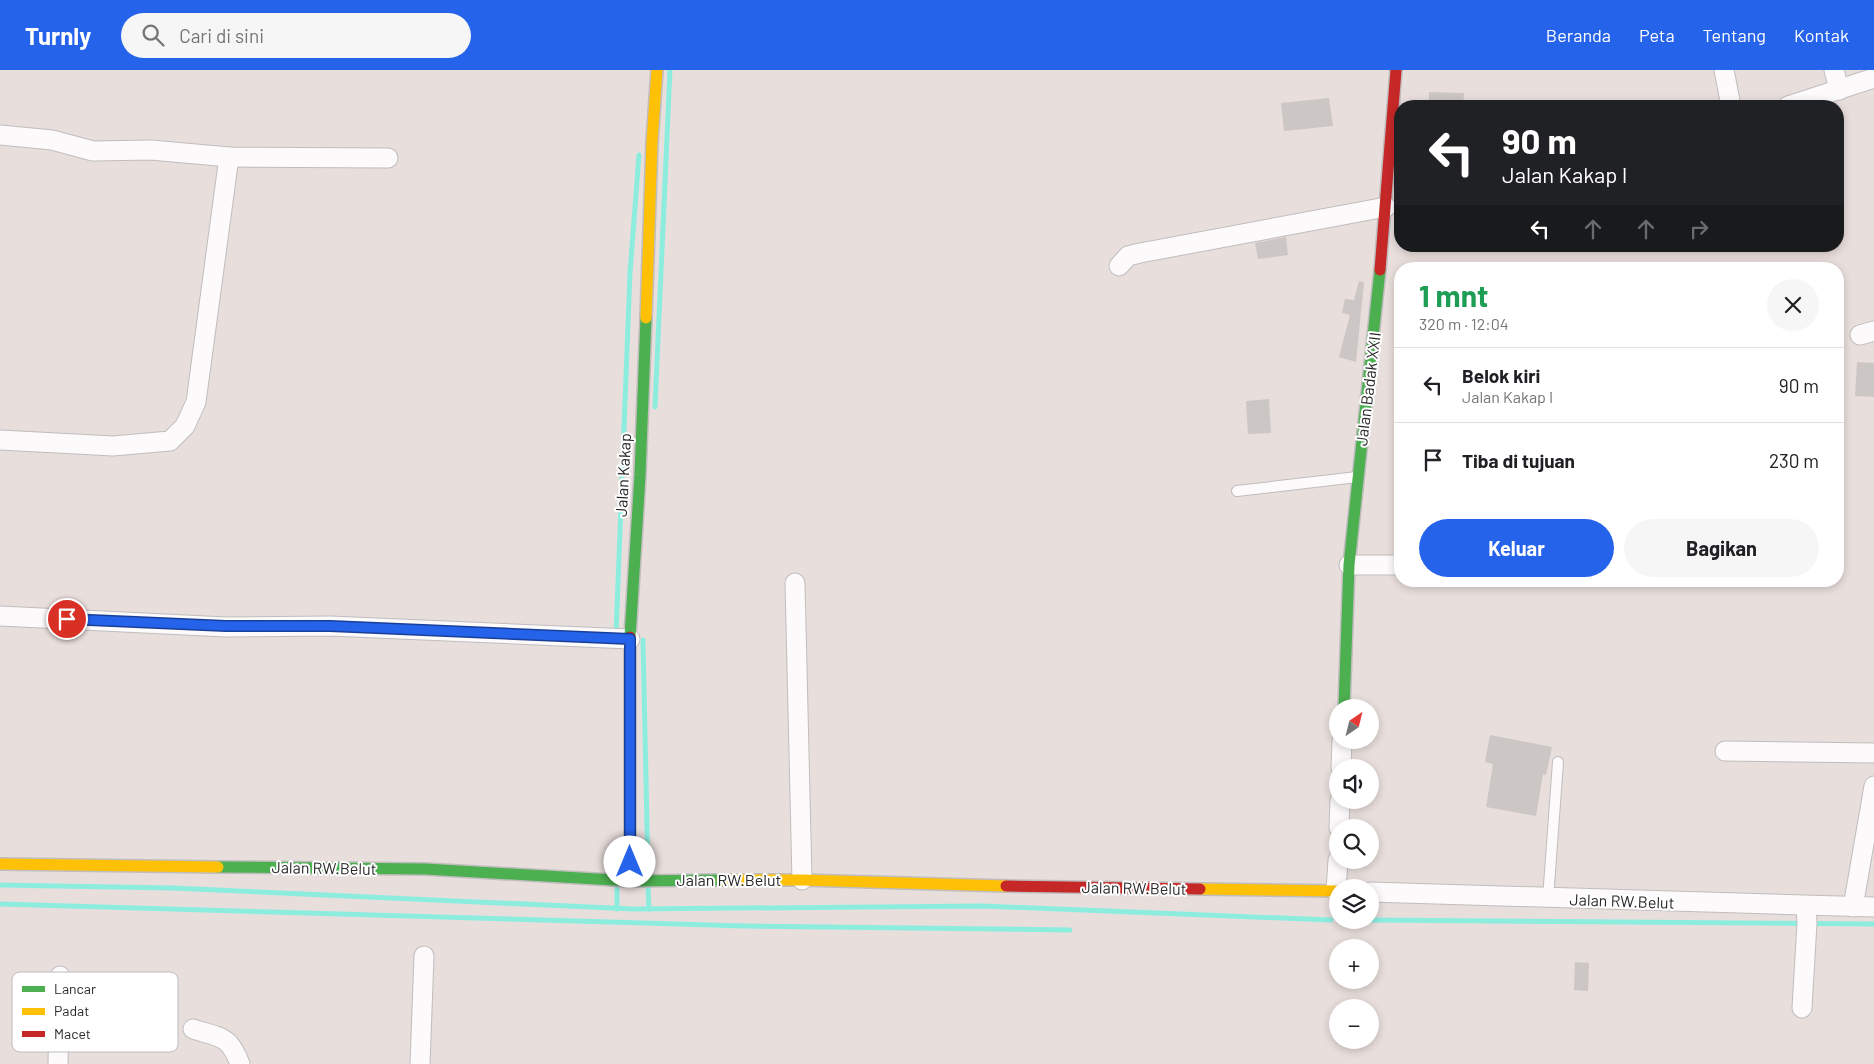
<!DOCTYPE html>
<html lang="id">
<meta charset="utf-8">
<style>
:root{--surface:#fff;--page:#f6f6f6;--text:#202124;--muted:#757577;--line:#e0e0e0;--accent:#2563eb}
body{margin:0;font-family:Barlow,sans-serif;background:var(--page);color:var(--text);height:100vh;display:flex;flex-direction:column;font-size:19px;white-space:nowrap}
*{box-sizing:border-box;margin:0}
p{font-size:16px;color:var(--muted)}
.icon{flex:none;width:28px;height:28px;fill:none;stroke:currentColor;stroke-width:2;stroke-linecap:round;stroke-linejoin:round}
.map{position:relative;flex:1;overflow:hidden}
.drawer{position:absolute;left:1394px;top:192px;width:450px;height:325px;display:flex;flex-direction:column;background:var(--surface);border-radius:20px;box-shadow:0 2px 8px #0003}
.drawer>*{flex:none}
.top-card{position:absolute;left:1394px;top:30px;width:450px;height:152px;border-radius:20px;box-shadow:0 2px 8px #0003;background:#202124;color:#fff;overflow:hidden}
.needle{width:32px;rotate:35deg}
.fabs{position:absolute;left:1329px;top:629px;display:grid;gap:10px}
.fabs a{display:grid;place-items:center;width:50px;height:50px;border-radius:50%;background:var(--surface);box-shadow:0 2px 8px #0003;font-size:25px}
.pin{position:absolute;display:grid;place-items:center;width:42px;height:42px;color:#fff;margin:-21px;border:2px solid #fff;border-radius:50%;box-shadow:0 1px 5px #0007}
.me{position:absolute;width:55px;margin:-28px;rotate:0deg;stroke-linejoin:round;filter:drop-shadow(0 0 4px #0008)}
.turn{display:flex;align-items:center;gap:18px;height:105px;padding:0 25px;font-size:22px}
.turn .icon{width:65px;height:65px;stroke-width:2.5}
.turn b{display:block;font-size:35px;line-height:42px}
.lanes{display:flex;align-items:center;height:48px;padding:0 25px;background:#0003;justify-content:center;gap:25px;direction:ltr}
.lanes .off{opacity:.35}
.round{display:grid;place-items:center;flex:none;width:52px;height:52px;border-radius:26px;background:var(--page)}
.headline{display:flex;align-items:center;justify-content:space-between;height:85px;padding:0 25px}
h1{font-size:30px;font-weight:700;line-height:38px;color:#1e9e55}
.primary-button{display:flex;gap:10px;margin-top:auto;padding:10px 25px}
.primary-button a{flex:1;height:58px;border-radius:30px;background:var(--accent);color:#fff;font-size:20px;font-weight:700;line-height:58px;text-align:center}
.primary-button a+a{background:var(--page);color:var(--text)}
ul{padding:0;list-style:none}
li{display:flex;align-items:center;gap:15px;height:75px;padding:0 25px;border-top:1px solid var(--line)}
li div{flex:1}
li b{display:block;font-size:19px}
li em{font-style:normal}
header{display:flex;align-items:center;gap:30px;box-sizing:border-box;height:70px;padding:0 25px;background:var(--accent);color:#fff}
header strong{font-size:24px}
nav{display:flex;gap:28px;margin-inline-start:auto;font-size:18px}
.search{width:350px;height:45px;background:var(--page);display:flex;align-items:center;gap:12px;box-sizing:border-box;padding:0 18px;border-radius:28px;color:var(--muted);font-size:19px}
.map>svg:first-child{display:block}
</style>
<header>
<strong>Turnly</strong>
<div class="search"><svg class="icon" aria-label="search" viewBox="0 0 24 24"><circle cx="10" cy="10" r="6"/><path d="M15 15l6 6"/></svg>Cari di sini</div>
<nav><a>Beranda</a><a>Peta</a><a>Tentang</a><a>Kontak</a></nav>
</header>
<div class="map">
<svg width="1874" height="994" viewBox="0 0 1874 994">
<rect width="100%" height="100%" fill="#e8dedc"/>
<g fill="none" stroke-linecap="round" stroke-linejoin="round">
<g stroke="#8ceddf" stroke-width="5">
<polyline points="655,337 670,0"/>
<polyline points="616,564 630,203 639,85"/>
<polyline points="643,570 648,804"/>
<polyline points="0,815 172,818 633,839 982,836 1331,850"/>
<polyline points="617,817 617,839"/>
<polyline points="648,817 649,839"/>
<polyline points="0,834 744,856 1070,860"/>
<polyline points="1370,850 1874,854"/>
</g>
</g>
<g fill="#ccc6c4">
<polygon points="1429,22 1464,23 1463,36 1429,36"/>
<polygon points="1329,28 1333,56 1284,61 1281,33"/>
<polygon points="1286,167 1288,185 1258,189 1255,173"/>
<polygon points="1359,211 1364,212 1356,292 1339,287 1350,245 1342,243 1345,229 1354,230"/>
<polygon points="1857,292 1874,293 1874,327 1855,326"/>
<polygon points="1269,329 1271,363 1248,364 1246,331"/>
<polygon points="1490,665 1552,677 1546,705 1543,704 1536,746 1486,737 1493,694 1485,692"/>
<polygon points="1575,892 1589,893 1588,921 1574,920"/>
</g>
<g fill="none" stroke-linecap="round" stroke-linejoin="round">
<defs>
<g id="lane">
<polyline points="1237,421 1357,407"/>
<polyline points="1548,829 1558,692"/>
</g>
<g id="street">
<polyline points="1724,0 1731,36"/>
<polyline points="1834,0 1839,20"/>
<polyline points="1788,36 1874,8"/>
<polyline points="0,65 52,70 93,81 151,80 229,87 388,88"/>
<polyline points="1119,196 1128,186 1140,183 1386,137"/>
<polyline points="1860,265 1874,261"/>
<polyline points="0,370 113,376 170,371 185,356 196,332 229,87"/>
<polyline points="1349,495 1400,495"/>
<polyline points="795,513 802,810"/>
<polyline points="0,546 226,557 330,556 630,569"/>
<polyline points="1725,681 1874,683"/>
<polyline points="1341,698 1342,670"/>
<polyline points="1339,758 1340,730"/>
<polyline points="1336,821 1338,790"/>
<polyline points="1370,822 1874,837"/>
<polyline points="1853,837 1874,716"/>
<polyline points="1802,938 1807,853 1806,836"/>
<path d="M193 959C221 968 229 965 240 994"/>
<polyline points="58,994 60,906"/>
<polyline points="420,994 424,886"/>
</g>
<g id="fast">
<polyline points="630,567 640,405 646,248"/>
<polyline points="1344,638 1349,495 1380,200"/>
<polyline points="218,797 425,799 630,811 722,810"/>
</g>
<g id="slow">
<polyline points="646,248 652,72 657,0"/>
<polyline points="0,794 218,797"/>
<polyline points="722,810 802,810 1006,816"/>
<polyline points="1200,819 1338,821"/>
</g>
<g id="jam">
<polyline points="1380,200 1396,0"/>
<polyline points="630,811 630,567"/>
<polyline points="1006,816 1200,819"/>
</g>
</defs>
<use href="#lane" stroke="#c0bdbe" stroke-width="12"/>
<use href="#street" stroke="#c0bdbe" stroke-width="21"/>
<use href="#fast" stroke="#c0bdbe" stroke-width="14"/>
<use href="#slow" stroke="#c0bdbe" stroke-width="14"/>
<use href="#jam" stroke="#c0bdbe" stroke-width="14"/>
<use href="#lane" stroke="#fcfafa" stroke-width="10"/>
<use href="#street" stroke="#fcfafa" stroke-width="19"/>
<use href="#fast" stroke="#4caf50" stroke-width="11"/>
<use href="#slow" stroke="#ffc107" stroke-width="11"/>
<use href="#jam" stroke="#c62828" stroke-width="11"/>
</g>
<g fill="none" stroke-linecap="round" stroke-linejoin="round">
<defs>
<polyline id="route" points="67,549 226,556 330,556 630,569 630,792"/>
</defs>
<use href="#route" stroke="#184099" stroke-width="12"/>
<use href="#route" stroke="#2563eb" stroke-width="9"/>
</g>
<g text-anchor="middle" stroke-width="4" stroke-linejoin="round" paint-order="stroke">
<g font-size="16" fill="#282828" stroke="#fff">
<text transform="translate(1368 319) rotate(-83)" y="6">Jalan Badak XXII</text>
<text transform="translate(623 405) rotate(-87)" y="6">Jalan Kakap</text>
<text transform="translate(324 798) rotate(1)" y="6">Jalan RW.Belut</text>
<text x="729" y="816">Jalan RW.Belut</text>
<text transform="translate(1134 818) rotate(1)" y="6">Jalan RW.Belut</text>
<text transform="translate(1622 831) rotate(2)" y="6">Jalan RW.Belut</text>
</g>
</g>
<rect x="12" y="902" width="166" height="80" rx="8" fill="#fff" stroke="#bebebe" stroke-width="1"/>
<rect x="22" y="916" width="23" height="6" fill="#4caf50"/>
<rect x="22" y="938" width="23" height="7" fill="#ffc107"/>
<rect x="22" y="961" width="23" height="6" fill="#c62828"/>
<g font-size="14" fill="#282828">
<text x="54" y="924">Lancar</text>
<text x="54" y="946">Padat</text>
<text x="54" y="969">Macet</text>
</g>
</svg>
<div class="fabs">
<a><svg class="needle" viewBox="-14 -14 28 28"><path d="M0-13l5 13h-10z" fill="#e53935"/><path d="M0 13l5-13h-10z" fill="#757577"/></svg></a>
<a><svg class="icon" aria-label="sound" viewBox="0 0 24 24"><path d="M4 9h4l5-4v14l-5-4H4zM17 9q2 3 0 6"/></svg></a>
<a><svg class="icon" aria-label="search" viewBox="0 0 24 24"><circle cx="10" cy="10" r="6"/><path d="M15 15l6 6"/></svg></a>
<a><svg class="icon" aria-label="layers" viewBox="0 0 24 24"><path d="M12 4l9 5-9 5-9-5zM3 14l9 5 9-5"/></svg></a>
<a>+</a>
<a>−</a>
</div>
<div class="pin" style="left:67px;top:549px;background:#d93025"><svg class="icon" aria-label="arrive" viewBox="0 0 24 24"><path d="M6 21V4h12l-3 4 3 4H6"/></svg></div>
<svg class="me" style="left:630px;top:792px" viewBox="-20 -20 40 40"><circle r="19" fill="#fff"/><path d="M0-13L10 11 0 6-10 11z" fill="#2563eb"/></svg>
<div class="top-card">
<div class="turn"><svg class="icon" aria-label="left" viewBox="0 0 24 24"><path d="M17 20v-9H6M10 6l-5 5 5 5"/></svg><div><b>90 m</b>Jalan Kakap I</div></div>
<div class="lanes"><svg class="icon" aria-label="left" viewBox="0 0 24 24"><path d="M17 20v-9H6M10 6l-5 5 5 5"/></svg><svg class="icon off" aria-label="ahead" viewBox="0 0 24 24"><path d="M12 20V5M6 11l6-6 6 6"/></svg><svg class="icon off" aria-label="ahead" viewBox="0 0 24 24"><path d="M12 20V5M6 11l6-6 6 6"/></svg><svg class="icon off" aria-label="right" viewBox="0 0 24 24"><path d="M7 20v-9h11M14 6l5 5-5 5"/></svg></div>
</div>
<section class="drawer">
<div class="headline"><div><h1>1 mnt</h1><p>320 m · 12:04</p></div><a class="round"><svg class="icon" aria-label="close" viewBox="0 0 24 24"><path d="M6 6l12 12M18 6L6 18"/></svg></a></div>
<ul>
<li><svg class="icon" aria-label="left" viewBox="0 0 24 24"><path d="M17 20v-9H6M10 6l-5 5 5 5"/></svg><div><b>Belok kiri</b><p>Jalan Kakap I</p></div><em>90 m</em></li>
<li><svg class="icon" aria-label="arrive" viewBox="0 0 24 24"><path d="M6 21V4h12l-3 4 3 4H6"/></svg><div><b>Tiba di tujuan</b></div><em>230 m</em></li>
</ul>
<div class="primary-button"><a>Keluar</a><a>Bagikan</a></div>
</section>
</div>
